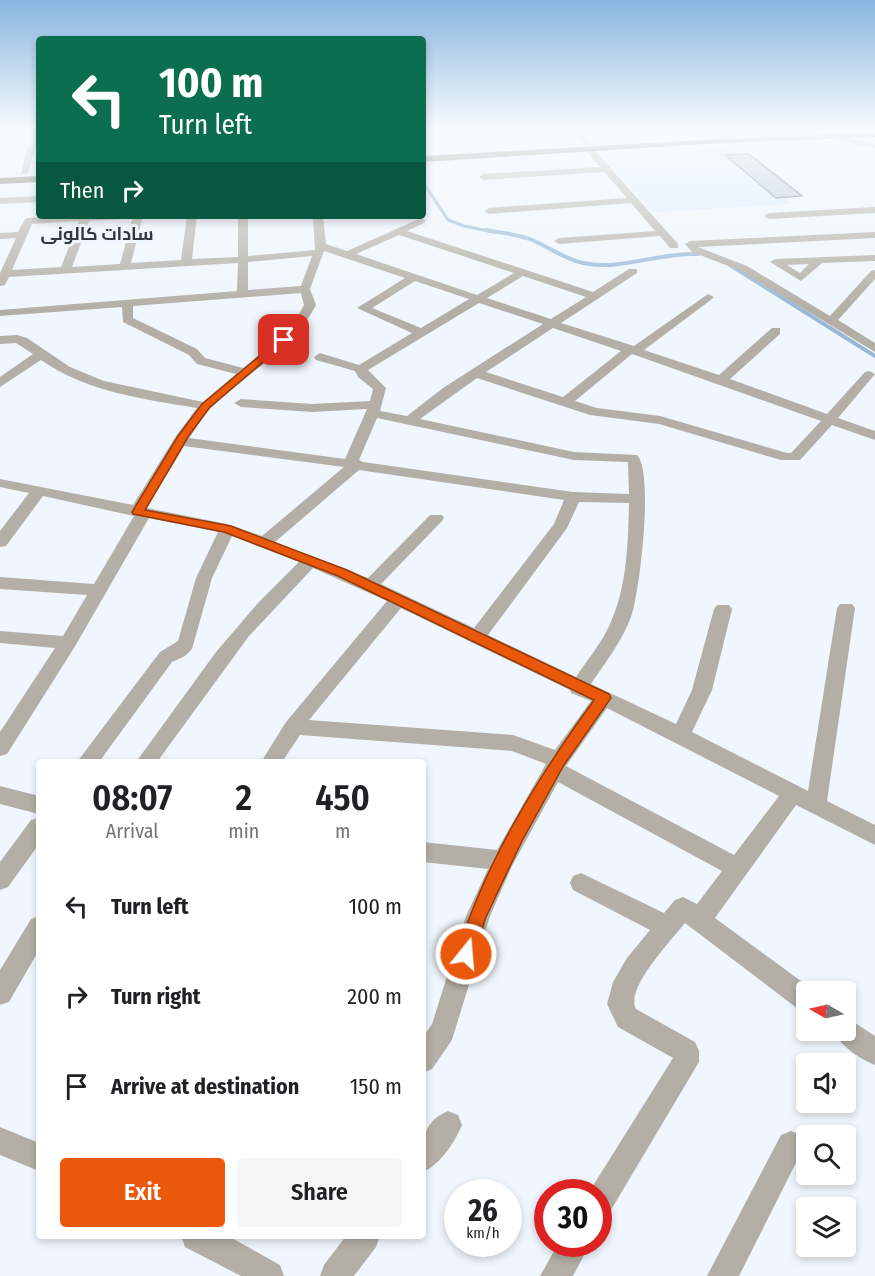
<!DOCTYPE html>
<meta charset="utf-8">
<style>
:root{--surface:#fff;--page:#f6f6f6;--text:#202124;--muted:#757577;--accent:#ea580c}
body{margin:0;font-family:"Fira Sans Condensed",Cairo,sans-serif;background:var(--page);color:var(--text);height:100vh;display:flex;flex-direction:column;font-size:22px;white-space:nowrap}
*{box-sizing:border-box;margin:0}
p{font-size:20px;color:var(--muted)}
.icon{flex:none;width:33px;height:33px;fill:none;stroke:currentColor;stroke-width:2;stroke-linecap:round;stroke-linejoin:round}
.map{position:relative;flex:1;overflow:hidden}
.panel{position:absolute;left:36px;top:759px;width:390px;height:480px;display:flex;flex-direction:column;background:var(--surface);border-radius:6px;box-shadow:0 3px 9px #0003}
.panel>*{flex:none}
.hud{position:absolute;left:36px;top:36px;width:390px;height:183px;border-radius:6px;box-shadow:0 3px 9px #0003;background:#0b6e4f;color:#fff;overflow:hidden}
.needle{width:39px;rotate:279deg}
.controls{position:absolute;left:796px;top:981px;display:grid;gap:12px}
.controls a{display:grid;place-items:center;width:60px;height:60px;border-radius:6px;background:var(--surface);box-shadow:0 3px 9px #0003;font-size:30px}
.speed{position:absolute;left:444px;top:1179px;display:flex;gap:12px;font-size:30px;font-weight:700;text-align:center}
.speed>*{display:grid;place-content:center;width:78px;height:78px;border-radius:50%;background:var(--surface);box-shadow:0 3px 9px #0003;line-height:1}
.speed small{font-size:15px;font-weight:400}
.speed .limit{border:9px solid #d22;background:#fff;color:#111}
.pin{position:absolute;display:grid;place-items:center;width:51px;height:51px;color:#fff;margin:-26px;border-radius:12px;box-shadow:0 3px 9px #0006}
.me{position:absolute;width:66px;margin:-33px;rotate:17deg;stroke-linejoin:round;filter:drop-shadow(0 0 4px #0008)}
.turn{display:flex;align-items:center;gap:21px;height:126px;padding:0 24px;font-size:27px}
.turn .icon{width:78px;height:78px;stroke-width:2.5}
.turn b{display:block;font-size:42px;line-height:51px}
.then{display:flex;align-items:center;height:57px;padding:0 24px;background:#0003;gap:12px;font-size:22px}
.eta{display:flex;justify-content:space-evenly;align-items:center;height:102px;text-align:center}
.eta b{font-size:36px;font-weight:600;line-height:42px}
.button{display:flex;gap:12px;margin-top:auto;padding:12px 24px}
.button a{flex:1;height:69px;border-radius:6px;background:var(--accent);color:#fff;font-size:24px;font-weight:600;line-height:69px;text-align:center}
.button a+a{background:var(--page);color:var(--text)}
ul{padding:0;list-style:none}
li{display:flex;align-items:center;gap:18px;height:90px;padding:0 24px}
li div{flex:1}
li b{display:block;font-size:22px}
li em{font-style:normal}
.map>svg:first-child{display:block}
</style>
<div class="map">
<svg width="875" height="1276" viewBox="0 0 875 1276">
<rect width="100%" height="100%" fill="#eff6fd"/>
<polygon fill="#dbedff" points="726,149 793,204 654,212 600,154"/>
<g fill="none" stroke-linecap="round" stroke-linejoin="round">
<polyline stroke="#99b8d6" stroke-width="3" points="423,182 448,220 464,226 494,232"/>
<g stroke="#99b8d6" stroke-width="4">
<path d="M486 230C501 233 518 234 532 240 549 247 564 259 583 263 621 271 660 252 698 254"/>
<polyline points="730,265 875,356"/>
</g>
</g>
<polygon fill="#b5c5d6" stroke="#728190" stroke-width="1.5" points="749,154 802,196 776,198 725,155"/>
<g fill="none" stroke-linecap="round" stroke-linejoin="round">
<g fill="#b3afa6" fill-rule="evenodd">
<polygon points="567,131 577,131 593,143 586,145"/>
<polygon points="775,131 784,131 784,132 780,134"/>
<polygon points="828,134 875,144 875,148 828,138"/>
<polygon points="39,142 39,147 35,148 28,173 21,175 27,147"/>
<polygon points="585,146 591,146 678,244 678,248 670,248 660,236 559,244 554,241 559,238 655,231 631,203 489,214 484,211 489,208 627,198 604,172 483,180 479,177 483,174 600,167 585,150"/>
<polygon points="39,196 39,202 0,204 0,198"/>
<polygon points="875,207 875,213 769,219 764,216 769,213"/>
<path d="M69 216H128L123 219 89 221 72 267 120 264 133 216H143L131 263 181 260 187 216H197L192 259 238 257V216H248V256L315 250 313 216H323L326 244 347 251 421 218 426 221 424 223 407 231 593 292 629 269H637V273L561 323 634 346 708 294 714 297 712 299 644 350 719 375 772 328H780V334L730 379 827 414 865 372 869 371 875 374 838 418 875 431V440L832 425 800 460H781L659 424 590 415 477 378 420 419 574 452 637 455C654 472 640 591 631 617 622 641 605 663 591 684L676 724 692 690 714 609 717 605H729L732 609 712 690 692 732 808 791 837 608 840 604H852L855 608 827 801 875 825V845L796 805 715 918 816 992H807V1013L798 1009 685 923C671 941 625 988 636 1009L695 1042 699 1051V1062L608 1215 598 1220V1192H589L673 1058 618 1027 607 1004 613 982 627 958 650 930 573 890 570 883 573 876 581 873 664 913 675 900 683 897 697 904 722 871 558 782 512 866 490 916 452 1040 432 1069 423 1073V1037L432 1024 466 916 488 869 423 862V842L497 850 546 764 512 751 300 735 282 762H261L286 722 387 601 313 568 249 636 157 762H136L216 652 258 603 299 562 232 536 212 578 192 649 185 656 172 662 99 762H77L160 652 178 641 196 578 218 532 149 518 74 648 7 754 0 756V732L55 648 0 643V631L63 636 87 595 0 589V577L94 584 134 516 43 496 6 546 0 547V531L29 493 0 487V479L133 505 176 436 197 408C143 399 87 392 41 360L0 387V377L33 354 16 343 0 344V336L17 335 27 338 70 367 104 381 203 402 236 374 197 364 189 355 123 322 122 307 0 316V310L237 291 238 263 9 277 5 285 0 286V273L16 238 0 239V233L18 232 25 219 28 218ZM79 221 61 267 12 270 32 224ZM399 235 514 273 477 295 356 254ZM324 251 405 278 357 308 412 333 359 365 320 353 314 357 316 360 355 371 358 377 373 389 370 401 312 404 241 399 234 403 241 407 312 412 367 409 345 459 189 438C196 428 203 417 211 408 245 374 293 350 316 305L310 289ZM312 256 301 286 248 290V262ZM523 276 586 297 551 319 487 298ZM415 281 469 299 421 328 372 308ZM301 293 304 305C291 331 265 350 243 368L205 358 197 349 133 318V306ZM479 303 543 324 443 388 407 416 380 411 386 388 368 370ZM553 328 621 351 563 397 486 372ZM632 354 821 421 791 453H787L660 416 597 408 575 401ZM377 418 574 460 628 462 629 494 573 492 363 462 359 460ZM184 446 344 467 262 536 227 524 147 508ZM359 470 564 500 554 524 474 628 381 584 442 521 444 518 442 515H430L368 578 275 542ZM579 502 629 503C628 544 627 589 609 626 601 644 587 660 576 677L488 635 567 528ZM401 608 570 690 571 693 591 701 555 750 513 735 309 720ZM607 708 779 796 734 855 566 766Z"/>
<polygon points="875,232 875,238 698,247 747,266 830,316 871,271 875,270 875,279 838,320 875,343 875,352 739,270 692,252 685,244 690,241"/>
<path d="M875 255V261L822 263 801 281 770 262 775 259ZM809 264 800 273 787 265Z"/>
<polygon points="0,786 39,796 39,814 0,804"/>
<polygon points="39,818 39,844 8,887 0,890 0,862 31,820"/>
<polygon points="39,916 39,950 9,1002 0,1005 0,970 31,919"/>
<path d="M846 1017 875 1036V1065C860 1059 840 1046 833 1030H846Z"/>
<path d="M448 1111 458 1115 462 1125C455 1142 440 1165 423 1172 423 1146 419 1123 448 1111Z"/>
<polygon points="0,1127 39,1143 39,1171 0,1155"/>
<polygon points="791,1131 801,1135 805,1145 739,1276 707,1276 781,1135"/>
<polygon points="181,1236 228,1236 280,1265 284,1276 241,1276 185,1247"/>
<polygon points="346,1236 380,1236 376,1247 354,1276 320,1276 324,1265"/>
<polygon points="558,1244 590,1244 573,1276 540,1276"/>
</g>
<g fill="#695f4e" fill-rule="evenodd">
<polygon points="875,133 875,137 721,143 423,162 423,156 721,139"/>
<polygon points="39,176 39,182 0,184 0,178"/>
</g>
</g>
<linearGradient id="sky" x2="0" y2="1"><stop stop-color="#88b6e1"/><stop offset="0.42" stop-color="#f8fbfe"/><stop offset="1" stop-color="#f8fbfe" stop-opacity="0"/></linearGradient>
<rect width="875" height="310" fill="url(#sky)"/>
<path fill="#ea580c" stroke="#983908" stroke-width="1.5" d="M281 338 289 340 209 408 188 437 145 510 231 526 347 570 609 694 611 698 564 765 522 841 486 917 472 960 466 963 459 960 457 954C485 862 538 777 594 700L338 576 224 532 133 514 132 512 178 436 202 404Z"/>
<g text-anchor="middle" stroke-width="6" stroke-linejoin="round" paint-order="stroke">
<g font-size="18" font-weight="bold" fill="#32393f" stroke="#eff6fd">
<text x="97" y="240">سادات کالونی</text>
</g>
</g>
</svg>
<div class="controls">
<a><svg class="needle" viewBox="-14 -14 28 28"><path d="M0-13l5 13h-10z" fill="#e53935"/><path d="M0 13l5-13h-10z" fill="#757577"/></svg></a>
<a><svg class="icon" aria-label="sound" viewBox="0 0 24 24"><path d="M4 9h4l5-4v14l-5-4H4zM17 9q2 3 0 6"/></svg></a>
<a><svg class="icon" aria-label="search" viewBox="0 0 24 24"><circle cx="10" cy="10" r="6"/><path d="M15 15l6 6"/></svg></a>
<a><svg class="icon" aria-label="layers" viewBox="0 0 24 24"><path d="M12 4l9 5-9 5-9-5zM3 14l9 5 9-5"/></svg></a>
</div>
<div class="speed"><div>26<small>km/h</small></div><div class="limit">30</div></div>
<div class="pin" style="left:284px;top:340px;background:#d93025"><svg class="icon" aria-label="arrive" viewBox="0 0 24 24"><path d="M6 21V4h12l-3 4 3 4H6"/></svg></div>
<svg class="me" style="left:466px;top:954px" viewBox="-20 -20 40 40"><circle r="17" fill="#ea580c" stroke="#fff" stroke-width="3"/><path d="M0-11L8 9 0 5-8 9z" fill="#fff"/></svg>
<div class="hud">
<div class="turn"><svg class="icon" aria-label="left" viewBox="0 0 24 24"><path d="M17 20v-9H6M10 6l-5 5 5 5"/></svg><div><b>100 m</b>Turn left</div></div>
<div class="then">Then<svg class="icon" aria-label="right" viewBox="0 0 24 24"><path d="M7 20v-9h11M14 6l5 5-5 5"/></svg></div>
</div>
<section class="panel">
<div class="eta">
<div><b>08:07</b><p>Arrival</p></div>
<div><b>2</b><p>min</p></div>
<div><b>450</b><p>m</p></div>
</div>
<ul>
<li><svg class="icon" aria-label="left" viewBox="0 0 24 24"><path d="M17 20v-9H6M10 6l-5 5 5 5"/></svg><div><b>Turn left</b></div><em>100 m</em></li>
<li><svg class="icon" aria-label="right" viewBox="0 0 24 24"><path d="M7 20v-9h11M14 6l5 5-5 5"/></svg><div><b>Turn right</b></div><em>200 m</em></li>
<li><svg class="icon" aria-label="arrive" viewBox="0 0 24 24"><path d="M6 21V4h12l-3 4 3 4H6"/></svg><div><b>Arrive at destination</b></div><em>150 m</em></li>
</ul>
<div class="button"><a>Exit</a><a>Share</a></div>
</section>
</div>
